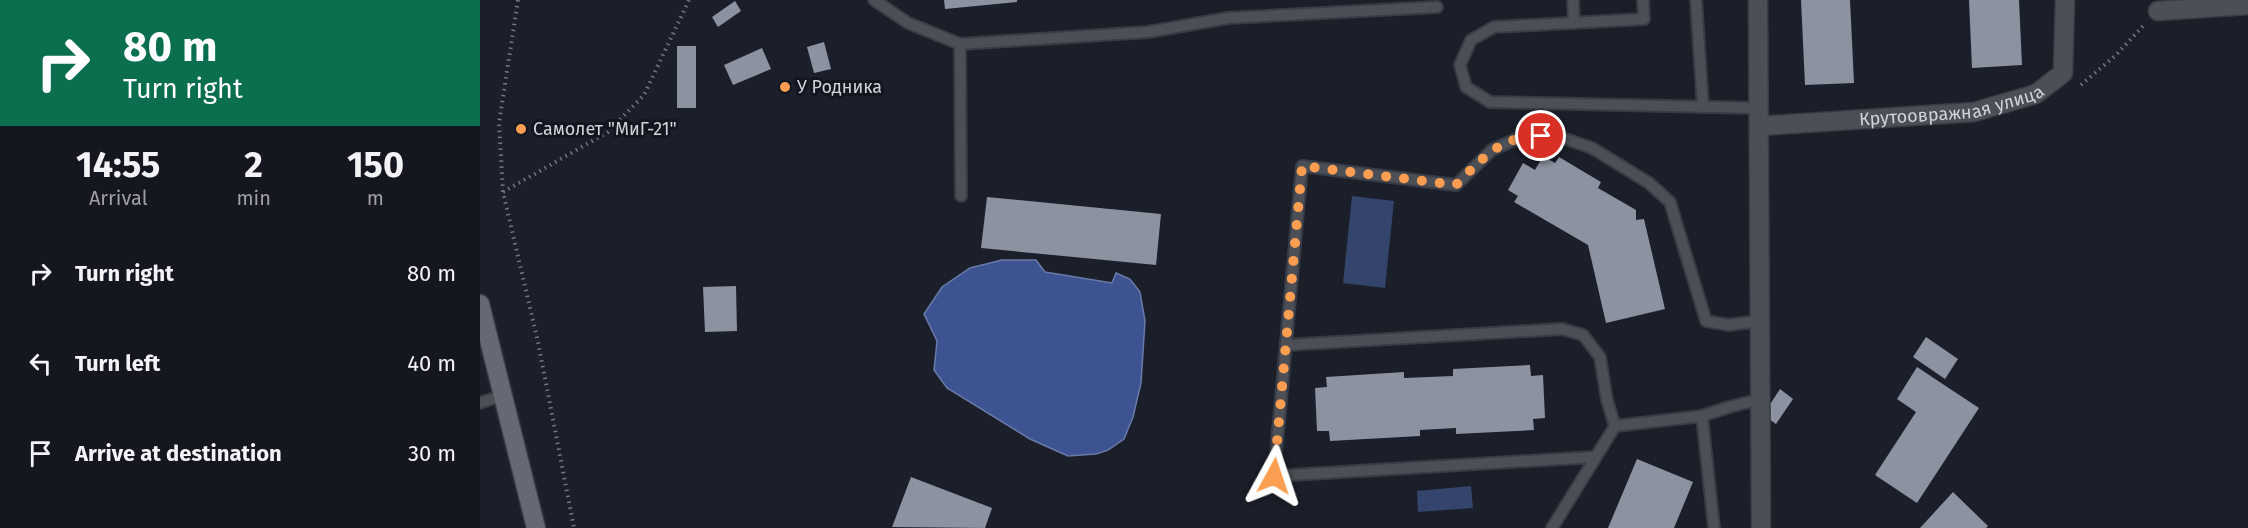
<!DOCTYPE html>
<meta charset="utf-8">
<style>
:root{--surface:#141720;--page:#21242d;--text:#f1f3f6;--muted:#9d9fa5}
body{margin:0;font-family:"Fira Sans",sans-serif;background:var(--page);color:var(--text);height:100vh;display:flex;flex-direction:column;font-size:22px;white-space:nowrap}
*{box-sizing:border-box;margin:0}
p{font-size:20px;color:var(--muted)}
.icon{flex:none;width:33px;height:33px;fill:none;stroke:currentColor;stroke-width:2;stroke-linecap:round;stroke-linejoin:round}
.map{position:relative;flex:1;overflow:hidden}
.sheet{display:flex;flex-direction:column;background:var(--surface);width:480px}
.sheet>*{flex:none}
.top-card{background:#0b6e4f;color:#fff;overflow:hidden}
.pin{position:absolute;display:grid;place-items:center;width:51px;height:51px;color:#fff;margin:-26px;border:3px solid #fff;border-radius:50%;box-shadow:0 2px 6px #0007}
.me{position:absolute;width:66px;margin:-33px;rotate:5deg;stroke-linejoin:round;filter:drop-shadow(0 0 4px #0008)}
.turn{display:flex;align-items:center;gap:21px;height:126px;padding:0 24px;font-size:27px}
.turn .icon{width:78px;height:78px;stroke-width:2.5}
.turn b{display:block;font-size:42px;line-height:51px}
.eta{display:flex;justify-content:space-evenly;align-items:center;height:102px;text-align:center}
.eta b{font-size:36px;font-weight:700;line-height:42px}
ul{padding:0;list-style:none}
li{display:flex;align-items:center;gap:18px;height:90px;padding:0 24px}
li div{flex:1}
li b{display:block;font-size:22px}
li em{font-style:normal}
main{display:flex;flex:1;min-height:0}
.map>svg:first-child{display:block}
</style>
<main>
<section class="sheet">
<div class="top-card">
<div class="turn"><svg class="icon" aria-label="right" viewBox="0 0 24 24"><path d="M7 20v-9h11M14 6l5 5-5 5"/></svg><div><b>80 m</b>Turn right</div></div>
</div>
<div class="eta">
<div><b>14:55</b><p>Arrival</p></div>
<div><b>2</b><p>min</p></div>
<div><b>150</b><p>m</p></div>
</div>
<ul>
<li><svg class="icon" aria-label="right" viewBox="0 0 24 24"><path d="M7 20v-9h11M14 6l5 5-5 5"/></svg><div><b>Turn right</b></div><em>80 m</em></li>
<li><svg class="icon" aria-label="left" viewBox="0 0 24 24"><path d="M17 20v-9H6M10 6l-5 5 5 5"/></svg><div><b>Turn left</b></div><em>40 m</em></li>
<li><svg class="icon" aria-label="arrive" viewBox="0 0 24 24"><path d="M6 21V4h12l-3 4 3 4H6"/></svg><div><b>Arrive at destination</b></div><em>30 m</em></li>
</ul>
</section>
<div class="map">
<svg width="1768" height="528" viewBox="0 0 1768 528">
<rect width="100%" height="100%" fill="#1b1f2a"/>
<g fill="#34446c">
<polygon points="872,196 914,201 905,288 863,283"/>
<polygon points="991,486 993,508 938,512 937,491"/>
</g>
<polygon fill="#3e5492" stroke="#6a7aa8" stroke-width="1.5" points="522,260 556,260 565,272 632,283 636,273 650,279 660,292 665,321 661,383 653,417 644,439 628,450 616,454 588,456 550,439 467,388 454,370 457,341 444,314 462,287 490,268"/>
<g fill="#8c92a0">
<polygon points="464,0 537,0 537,2 465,9"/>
<polygon points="1321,0 1370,0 1374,83 1325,85"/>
<polygon points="1489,0 1539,0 1542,65 1492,68"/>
<polygon points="255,1 261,11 238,27 232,17"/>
<polygon points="344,42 351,69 334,73 327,47"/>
<rect x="197" y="46" width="19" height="62"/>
<polygon points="282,48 291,69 253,85 244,65"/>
<polygon points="1063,156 1075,163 1079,157 1121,182 1118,188 1156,210 1156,220 1164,219 1185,309 1126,323 1108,245 1034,202 1038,196 1028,190 1043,163 1055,170"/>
<polygon points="507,197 681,214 676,265 501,248"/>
<polygon points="256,286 257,331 225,332 223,287"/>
<polygon points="1446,337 1478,359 1465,379 1433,357"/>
<polygon points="1050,365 1051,376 1063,375 1065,418 1053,419 1054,430 976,434 976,428 940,430 940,436 850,441 849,431 837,431 835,388 847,387 846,377 924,372 924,378 973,376 973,369"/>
<polygon points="1437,367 1499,408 1437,503 1395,475 1436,412 1417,399"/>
<polygon points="1300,389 1313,399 1296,424 1283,415"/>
<polygon points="1157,459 1213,482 1194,528 1128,528"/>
<polygon points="431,477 512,508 505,528 412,527"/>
<polygon points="1473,492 1508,526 1506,528 1440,528"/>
</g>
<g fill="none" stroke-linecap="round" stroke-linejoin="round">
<defs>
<g id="lane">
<polyline points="394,0 428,23 480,44 481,196"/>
<polyline points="1093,0 1094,22"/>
<polyline points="1163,0 1164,19 1014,27 991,40 980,65 986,87 1010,102 1278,108"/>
<polyline points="1216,0 1223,107"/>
<polyline points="480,44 668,32 748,18 957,7"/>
<polyline points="806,345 1082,329 1103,335 1120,357 1127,400 1135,426"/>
<polyline points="0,403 23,395"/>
<polyline points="1222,416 1249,407 1281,399"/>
<polyline points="1115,457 794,476 822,166 976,185 1012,150 1043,136 1080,137 1112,148 1169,183 1190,202 1226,321 1248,325 1280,321"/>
<polyline points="1072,528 1135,426 1222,416 1234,528"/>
</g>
<g id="street">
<polyline points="1278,0 1281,528"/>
<polyline points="1678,11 1768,5"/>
<path id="s1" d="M1279 126 1494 112 1556 94 1583 73 1585 0"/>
</g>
<polyline id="secondary" points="0,304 56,528"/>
</defs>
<use href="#lane" stroke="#383c46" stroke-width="14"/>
<use href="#street" stroke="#383c46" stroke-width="21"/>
<use href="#secondary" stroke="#383c46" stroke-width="21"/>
<g stroke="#72767f" stroke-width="4" stroke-dasharray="1.5 4.5" stroke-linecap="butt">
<polyline points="38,0 19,123 23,192 58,342 94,528"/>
<polyline points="1601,85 1636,55 1663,26"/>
<polyline points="23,192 128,132 164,95 209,0"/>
</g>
<use href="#lane" stroke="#4c4f55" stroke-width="10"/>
<use href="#street" stroke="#4c4f55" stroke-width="18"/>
<use href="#secondary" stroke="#656973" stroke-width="18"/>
</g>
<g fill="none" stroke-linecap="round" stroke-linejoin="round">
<path stroke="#fb9e52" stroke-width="10" stroke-dasharray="0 18" d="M794 476 822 166 976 185C1003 158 1020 136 1061 136"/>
</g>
<g fill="#fb9e52" stroke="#121620" stroke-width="2">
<circle cx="305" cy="87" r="6"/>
<circle cx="41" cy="129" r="6"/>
</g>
<g text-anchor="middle" stroke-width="6" stroke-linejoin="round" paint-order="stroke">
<g font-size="18" fill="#cfd3da" stroke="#121620" text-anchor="start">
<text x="317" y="93">У Родника</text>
<text x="53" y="135">Самолет "МиГ-21"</text>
</g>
<g font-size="18" fill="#cfd3da" stroke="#121620">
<text dy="6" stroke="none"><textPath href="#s1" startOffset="194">Крутоовражная улица</textPath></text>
</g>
</g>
</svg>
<div class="pin" style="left:1061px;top:136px;background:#d93025"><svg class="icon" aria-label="arrive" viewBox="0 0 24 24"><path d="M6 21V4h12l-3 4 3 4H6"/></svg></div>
<svg class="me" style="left:794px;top:476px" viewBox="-20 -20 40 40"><path d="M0-17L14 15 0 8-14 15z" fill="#fb9e52" stroke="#fff" stroke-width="4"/></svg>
</div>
</main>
